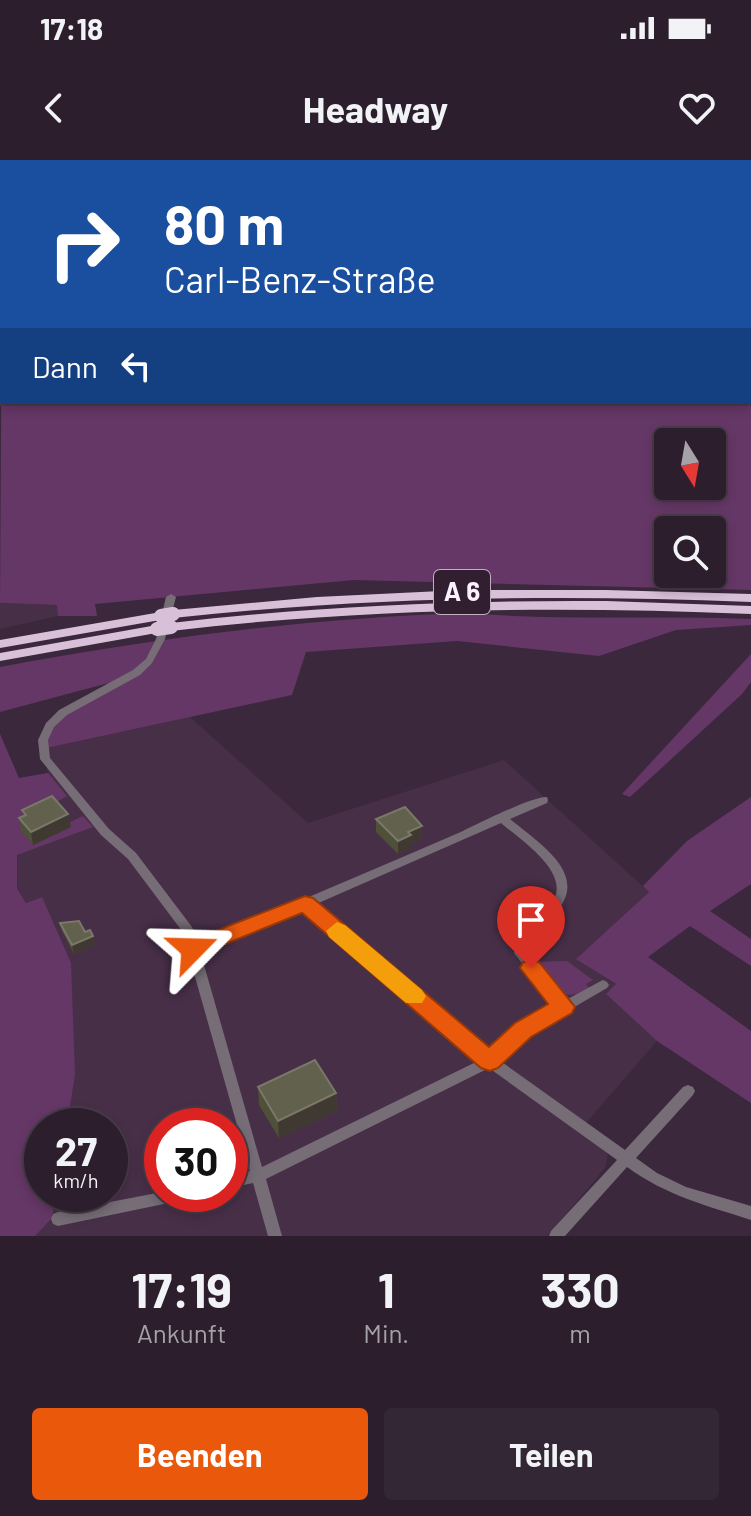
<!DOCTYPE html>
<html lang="de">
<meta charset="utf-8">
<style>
:root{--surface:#2c1e2d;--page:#342735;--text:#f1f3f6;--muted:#a6a2aa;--line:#483c49;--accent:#ea580c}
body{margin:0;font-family:Barlow,sans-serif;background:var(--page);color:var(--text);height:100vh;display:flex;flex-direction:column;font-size:30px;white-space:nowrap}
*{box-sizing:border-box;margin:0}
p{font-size:26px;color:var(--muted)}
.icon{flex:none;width:44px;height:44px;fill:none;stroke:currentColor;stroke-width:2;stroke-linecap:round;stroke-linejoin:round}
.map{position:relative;height:1076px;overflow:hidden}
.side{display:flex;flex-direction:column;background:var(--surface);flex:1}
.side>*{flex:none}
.top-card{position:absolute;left:0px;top:0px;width:752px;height:244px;box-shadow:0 4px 12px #0003,0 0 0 2px var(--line);background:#1a4fa0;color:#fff;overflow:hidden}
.needle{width:52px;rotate:169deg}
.tools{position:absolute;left:654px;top:268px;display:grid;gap:16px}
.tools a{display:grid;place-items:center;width:72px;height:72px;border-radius:8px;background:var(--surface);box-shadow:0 4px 12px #0003,0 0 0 2px var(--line);font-size:40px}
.speed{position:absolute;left:24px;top:948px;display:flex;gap:16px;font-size:40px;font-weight:700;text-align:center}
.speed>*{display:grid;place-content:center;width:104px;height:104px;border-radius:50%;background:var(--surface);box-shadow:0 4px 12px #0003,0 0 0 2px var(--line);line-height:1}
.speed small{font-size:20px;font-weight:400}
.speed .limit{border:12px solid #d22;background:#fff;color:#111}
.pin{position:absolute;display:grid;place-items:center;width:68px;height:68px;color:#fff;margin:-82px -34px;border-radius:50% 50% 50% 0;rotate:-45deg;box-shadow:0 0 8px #0007}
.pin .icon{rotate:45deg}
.me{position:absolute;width:88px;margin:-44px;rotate:68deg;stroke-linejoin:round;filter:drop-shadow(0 0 6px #0008)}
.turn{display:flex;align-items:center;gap:28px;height:168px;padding:0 32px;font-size:36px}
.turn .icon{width:104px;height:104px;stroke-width:2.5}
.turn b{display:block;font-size:56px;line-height:68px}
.then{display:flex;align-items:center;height:76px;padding:0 32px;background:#0003;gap:16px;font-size:30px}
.eta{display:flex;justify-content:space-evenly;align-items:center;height:136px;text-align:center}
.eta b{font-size:48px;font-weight:700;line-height:56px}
.button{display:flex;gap:16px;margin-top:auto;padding:16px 32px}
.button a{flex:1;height:92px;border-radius:8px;background:var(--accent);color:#fff;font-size:32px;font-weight:700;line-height:92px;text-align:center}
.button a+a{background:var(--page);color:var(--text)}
.status{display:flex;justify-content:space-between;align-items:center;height:56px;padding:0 40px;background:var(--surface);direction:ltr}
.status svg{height:22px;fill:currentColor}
header{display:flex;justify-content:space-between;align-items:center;height:104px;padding:0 32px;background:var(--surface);font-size:36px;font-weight:700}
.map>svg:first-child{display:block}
</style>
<div class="status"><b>17:18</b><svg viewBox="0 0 49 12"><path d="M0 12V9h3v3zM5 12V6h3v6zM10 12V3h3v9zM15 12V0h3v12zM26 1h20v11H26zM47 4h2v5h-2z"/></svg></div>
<header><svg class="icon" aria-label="back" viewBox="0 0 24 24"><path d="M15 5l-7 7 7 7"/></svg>Headway<svg class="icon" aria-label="heart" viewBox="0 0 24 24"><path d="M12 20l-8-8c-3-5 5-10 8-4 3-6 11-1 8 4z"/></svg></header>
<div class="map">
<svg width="751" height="1076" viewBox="0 0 751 1076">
<rect width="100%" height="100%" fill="#3b283c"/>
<g fill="#472f48" fill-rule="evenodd">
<polygon points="0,443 58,445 58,456 0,469"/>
<path d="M190 557 308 663 504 600 649 732 577 798 616 825 606 834 657 881 580 970 608 994 605 1008 548 1076H35L52 1058 56 1034H110V966H67L75 915 41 737 26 743 17 727 19 618 48 613 42 589ZM162 966H230V1034H162Z"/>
</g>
<g fill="#653766" fill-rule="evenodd">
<polygon points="97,0 751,0 751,57 750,2"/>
<path d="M2 103V242H750L751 138V430L354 420 95 444 97 456H58L57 445 0 443ZM668 282H712V326H668ZM668 370H712V414H668Z"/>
<path d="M467 453C563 461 656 455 751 459V465L676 470 599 496 457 481 306 492 292 535 42 589 56 558 131 517 0 552V507C155 478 310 458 467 453Z"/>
<polygon points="751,494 751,522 742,534 630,637 622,634"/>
<polygon points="0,574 19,618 48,613 67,636 27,659 22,671 33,685 70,667 68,663 83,656 93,667 17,695 17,728 26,743 42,737 71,803 75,915 67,966 42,966 42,1034 56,1034 52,1058 35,1076 0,1076"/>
<polygon points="751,637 751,724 710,751 751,779 751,806 690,766 648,797 751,871 751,943 657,881 606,834 616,824 576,799 649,732 643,726 687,681"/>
<path d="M567 801 593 820 586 824 590 829C558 845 551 824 530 802Z"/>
</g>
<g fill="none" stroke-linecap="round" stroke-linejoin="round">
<g stroke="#bc91bd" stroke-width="2">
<polyline points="367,0 372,2"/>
<polyline points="0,136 2,131"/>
</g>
<g fill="#766d76" fill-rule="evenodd">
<polygon points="325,0 333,0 336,2 328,2"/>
<rect x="750" y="52" width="1" height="4"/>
<path d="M171 434 176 437 165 479 152 503 140 515 67 555 54 567 48 580 50 598 109 669 136 693 192 767 198 782C287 747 375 709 463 671 479 663 533 636 547 637L548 640 547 643 510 659C540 684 595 717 551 757 538 769 529 774 526 792L566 840 599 822 603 820 607 822 609 825 607 828 528 874 499 900 625 990 683 927 688 925 693 927 695 931 693 935 636 998 657 1013 686 1027 751 1046V1060C705 1045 667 1036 627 1007L565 1076H549L551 1071 617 1000 489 908 266 1019 282 1076H268L253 1023 230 1028V1016L250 1011 182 771 128 699 101 675 40 599 38 580 46 563 59 550 133 510 146 499 156 479 166 437ZM501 663C518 678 563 707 556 734 554 741 546 747 540 753 525 765 517 773 514 793L556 846 518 866 490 893 314 745ZM304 749 480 900 262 1007 200 791Z"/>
<polygon points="162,1032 162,1034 190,1034 188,1039 183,1040 58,1066 53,1064 51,1059 53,1054 58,1052"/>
</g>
<g fill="#d8c0d9" fill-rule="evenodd">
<path d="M462 430H606L751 434V442C557 434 366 437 173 458L167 454 173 450 317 437Z"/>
<path d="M606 441 751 446V454C557 446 364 448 171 471L164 467 171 463C316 446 460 440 606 441Z"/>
<polygon points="161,452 168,456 166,459 0,488 0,480"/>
<polygon points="157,465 164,469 162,472 0,501 0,493"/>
</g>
<g stroke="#d8c0d9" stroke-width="14">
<polyline points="161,456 173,454"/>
<polyline points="157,469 171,467"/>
</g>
</g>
<g fill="#4f5038">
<polygon points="22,650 71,667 33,685 21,671 19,658 23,656"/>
<polygon points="376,659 422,666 422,679 411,683 411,688 398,694 376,672"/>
<polygon points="60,763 93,776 95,785 74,794 62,771"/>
<polygon points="258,927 336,933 337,951 279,978 259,945"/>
</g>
<g fill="#3f3931">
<polygon points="68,654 71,667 33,685 31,672"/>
<polygon points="422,666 422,679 411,683 411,688 398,694 398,681 408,672"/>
<polygon points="93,776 95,785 74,794 72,785"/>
<polygon points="336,933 337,951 279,978 278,961"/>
</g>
<g fill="#62614d" stroke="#7a7869" stroke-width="2">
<polygon points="52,636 68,654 31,672 19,658 26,655 22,650"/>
<polygon points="405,647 422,666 408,672 411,675 398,681 376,659"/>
<polygon points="79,761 85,772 90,770 93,776 72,785 60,763"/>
<polygon points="315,900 336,933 278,961 258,927"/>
</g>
<polygon fill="#ea580c" stroke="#983908" stroke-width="2" points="305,736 313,738 489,887 515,863 548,844 520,808 523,802 539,802 575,847 572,853 531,877 498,908 490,911 481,908 302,753 193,797 182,789 185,783"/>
<polygon fill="#f59e0b" points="337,762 345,765 422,830 426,836 422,843 406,843 329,777 326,771"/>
<g text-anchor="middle" stroke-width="6" stroke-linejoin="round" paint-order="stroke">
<rect fill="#311e31" stroke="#c0b1c0" stroke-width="2" x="434" y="410" width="56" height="44" rx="6"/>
<g font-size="26" font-weight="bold" fill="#fdf0fd">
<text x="462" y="441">A 6</text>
</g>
</g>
</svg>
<div class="tools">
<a><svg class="needle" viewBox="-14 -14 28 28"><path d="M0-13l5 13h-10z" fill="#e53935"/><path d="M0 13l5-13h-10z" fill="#a6a2aa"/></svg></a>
<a><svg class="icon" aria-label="search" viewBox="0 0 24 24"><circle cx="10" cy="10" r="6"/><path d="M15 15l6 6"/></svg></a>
</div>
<div class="speed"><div>27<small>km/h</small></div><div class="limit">30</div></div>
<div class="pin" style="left:531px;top:808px;background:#d93025"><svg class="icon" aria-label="arrive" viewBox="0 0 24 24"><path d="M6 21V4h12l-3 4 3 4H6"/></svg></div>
<svg class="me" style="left:193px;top:789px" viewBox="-20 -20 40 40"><path d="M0-17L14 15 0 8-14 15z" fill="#ea580c" stroke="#fff" stroke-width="4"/></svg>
<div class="top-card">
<div class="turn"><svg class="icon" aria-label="right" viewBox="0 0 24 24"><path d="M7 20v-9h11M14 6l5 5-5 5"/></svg><div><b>80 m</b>Carl-Benz-Straße</div></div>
<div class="then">Dann<svg class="icon" aria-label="left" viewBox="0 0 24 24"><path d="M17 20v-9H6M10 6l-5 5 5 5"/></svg></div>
</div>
</div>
<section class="side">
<div class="eta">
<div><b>17:19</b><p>Ankunft</p></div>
<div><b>1</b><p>Min.</p></div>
<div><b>330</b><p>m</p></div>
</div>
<div class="button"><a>Beenden</a><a>Teilen</a></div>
</section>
